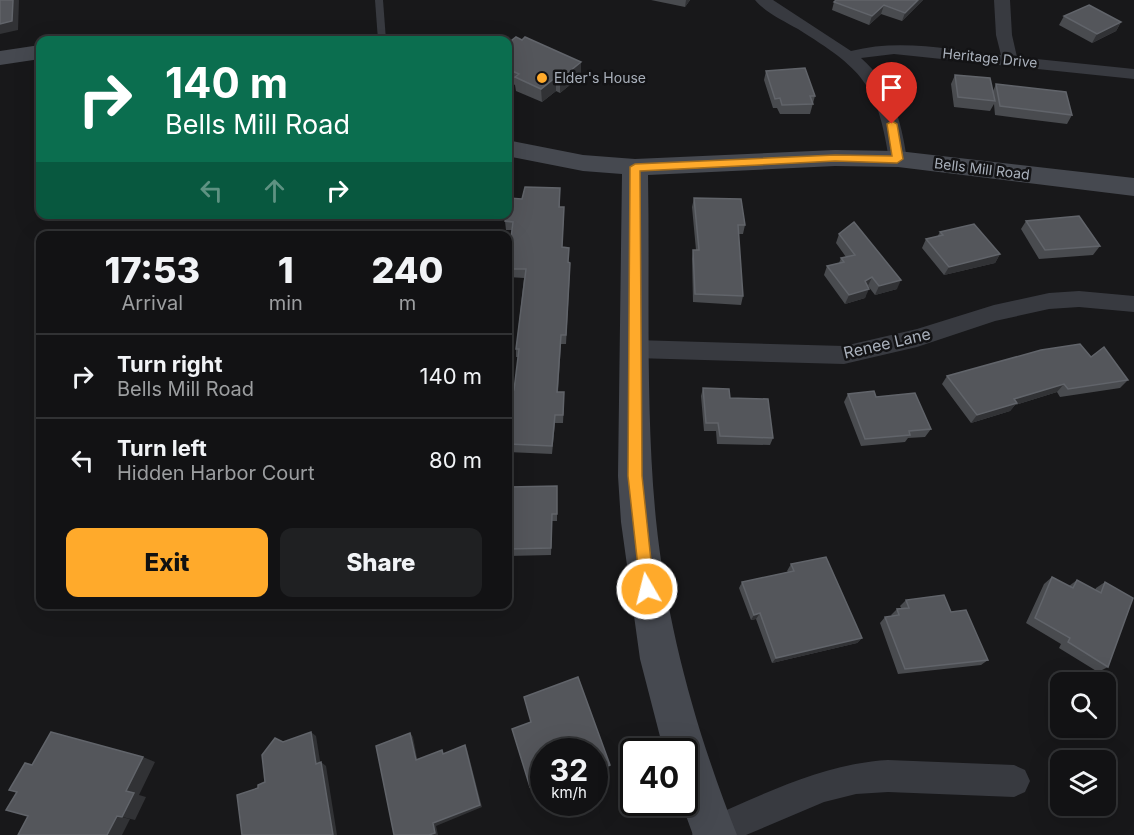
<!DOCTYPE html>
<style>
:root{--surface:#121214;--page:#1f2022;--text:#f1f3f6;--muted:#9c9ea0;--line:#313234;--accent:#ffaa2b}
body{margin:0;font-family:Inter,sans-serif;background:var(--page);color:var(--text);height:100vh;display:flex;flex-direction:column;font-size:22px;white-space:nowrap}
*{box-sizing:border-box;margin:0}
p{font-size:20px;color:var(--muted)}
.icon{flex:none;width:33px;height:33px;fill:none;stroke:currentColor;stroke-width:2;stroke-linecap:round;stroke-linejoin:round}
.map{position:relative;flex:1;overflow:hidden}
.panel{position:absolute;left:36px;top:231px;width:476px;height:378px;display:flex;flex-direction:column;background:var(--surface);border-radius:12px;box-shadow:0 6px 24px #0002,0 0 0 2px var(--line)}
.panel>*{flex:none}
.banner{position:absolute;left:36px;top:36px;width:476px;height:183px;border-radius:12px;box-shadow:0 6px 24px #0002,0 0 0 2px var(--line);background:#0b6e4f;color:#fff;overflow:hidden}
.controls{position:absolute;left:1050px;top:672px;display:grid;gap:12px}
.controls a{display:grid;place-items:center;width:66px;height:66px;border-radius:12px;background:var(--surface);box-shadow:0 6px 24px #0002,0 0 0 2px var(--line);font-size:30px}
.speed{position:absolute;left:530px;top:738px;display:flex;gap:12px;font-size:30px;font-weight:700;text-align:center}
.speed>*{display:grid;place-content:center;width:78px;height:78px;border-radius:50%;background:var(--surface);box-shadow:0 6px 24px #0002,0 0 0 2px var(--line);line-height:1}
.speed small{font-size:15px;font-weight:400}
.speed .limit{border:3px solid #111;border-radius:9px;background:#fff;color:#111}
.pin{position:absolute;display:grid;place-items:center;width:51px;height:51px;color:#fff;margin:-62px -26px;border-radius:50% 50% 50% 0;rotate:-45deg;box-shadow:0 0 6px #0007}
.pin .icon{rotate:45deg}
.me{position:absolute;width:66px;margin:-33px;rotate:352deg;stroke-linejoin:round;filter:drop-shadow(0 0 4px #0008)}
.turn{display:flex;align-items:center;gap:21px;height:126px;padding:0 30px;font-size:27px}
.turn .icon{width:78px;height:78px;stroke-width:2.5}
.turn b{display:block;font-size:42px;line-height:51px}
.lanes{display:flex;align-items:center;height:57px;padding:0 30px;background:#0003;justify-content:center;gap:30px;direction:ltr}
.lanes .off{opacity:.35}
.eta{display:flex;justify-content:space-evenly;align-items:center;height:102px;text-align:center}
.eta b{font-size:36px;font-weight:800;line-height:42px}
.button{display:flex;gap:12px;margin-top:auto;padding:12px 30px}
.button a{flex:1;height:69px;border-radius:12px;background:var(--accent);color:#111;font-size:24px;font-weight:800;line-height:69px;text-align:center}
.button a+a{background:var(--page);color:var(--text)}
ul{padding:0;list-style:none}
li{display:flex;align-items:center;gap:18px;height:84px;padding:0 30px;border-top:2px solid var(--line)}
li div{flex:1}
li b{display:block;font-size:22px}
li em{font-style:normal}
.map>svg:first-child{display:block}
</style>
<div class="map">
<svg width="1134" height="835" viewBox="0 0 1134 835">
<rect width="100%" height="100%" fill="#18181a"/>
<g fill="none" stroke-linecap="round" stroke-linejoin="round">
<polygon fill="#383a40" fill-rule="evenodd" points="375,0 383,0 386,40 378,40"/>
<g fill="#383a40" fill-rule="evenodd">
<path d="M755 0H773L851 51C900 38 952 50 1001 55L996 35 994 0H1010L1012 35 1017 57 1134 69V79L894 54 861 58C892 85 901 120 907 159L898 165 889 159C877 82 861 69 798 29 784 21 765 12 755 0Z"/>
<polygon points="1079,291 1134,296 1134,312 1079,307 1049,309 995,321 917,347 844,364 635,358 627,355 624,349 627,343 635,340 844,346 917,329 994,305 1049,293"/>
<path d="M888 760 1014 765 1025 770 1030 781 1025 792 1014 797 888 792 856 794 824 802 746 835H692L696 823C759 797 819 764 888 760Z"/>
</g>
<g fill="#464950" fill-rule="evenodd">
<polygon points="40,45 40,59 0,65 0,51"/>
<path d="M507 140 583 155 635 159 835 150 898 151 1134 178V196L898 167 835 166 648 175C650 288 645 407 656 520 667 628 697 734 737 835H693L681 802H684V752H664L640 659 621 522 618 476 622 174 583 171 507 156Z"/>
</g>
</g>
<g fill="#494b4f">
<polygon points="651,0 690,0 685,7"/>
<polygon points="923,0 902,21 881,14 869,25 832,10 834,2"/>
<polygon points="1064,16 1121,22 1116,31 1092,43 1059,25"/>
<polygon points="507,44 581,76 560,93 556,91 542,102 516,91 515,85 507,81"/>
<polygon points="766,71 815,96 810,114 780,114 777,108 773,108 764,80"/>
<polygon points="955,75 993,91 996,84 1072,115 1067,124 995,115 994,104 990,111 954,107 951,84"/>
<polygon points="560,188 560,207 564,216 562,247 568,262 570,271 566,344 561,344 558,392 564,400 563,423 555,423 552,454 507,452 507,391 514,390 518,357 516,357 516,349 524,278 508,277 507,269 512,230 506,230 505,221 522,199"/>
<polygon points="694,198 745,225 743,234 738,234 743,296 741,305 693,302 692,259 693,250 696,250 692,207"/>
<polygon points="1026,221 1100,246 1093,255 1039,259 1021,229"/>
<polygon points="940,232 1000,254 995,263 944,275 922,248 926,239 937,237"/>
<polygon points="839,234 897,289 875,295 868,286 865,298 845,304 824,275 827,266 839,263 841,258 846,257 836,243"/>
<polygon points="1091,357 1128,380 1120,388 1060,397 1057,392 1015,405 1010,411 971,423 942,384 947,376"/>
<polygon points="703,388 730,398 773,438 770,445 717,444 716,431 704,431 701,396"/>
<polygon points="848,394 876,397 931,429 925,437 908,438 905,442 861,446 844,402"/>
<polygon points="557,486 557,521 552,521 551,555 507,556 507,487"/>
<polygon points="791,564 862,638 857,643 772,663 756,619 751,620 739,588 742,582 788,572 787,571"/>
<polygon points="1052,577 1069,586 1077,580 1095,590 1096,588 1105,582 1108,667 1098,672 1059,648 1061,644 1026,623 1044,584"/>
<polygon points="906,600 951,612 988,660 981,665 898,674 880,623 885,617 892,616 891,615 897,609 902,609 900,606"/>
</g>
<g fill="#313235">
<polygon points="13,0 19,0 18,30 0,34 0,24"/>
<polygon points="686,0 690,0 685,7"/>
<polygon points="918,0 923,0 902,21 905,13"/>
<polygon points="884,5 881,14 869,25 872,16"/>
<polygon points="1121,22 1116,31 1092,43 1097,34"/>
<polygon points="581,62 581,76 560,93 560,79"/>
<polygon points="556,77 556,91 542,102 541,89"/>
<polygon points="1000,254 995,263 944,275 949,267"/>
<polygon points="872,277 868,286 865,281"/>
<polygon points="901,280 897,289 875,295 879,286"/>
<polygon points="869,289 865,298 845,304 849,295"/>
<polygon points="1064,384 1057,392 1015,405 1010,411 971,423 977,415 1014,399"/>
<polygon points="760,613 756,619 751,620 754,615"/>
<polygon points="862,638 857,643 772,663 776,658"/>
<polygon points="311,732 316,736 321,767 316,764"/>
<polygon points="410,733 413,737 418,763 416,760"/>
<polygon points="465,745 467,749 482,807 436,826 438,835 429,835"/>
<polygon points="143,757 155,762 139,795 146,797 135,820 122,817 126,791"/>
<polygon points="321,762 326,766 337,835 333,835"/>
<polygon points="610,765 609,768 594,774 594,771"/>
<polygon points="543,781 543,785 531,790 530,787"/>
<polygon points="117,816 130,819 122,835 107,835"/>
</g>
<g fill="#54565b" stroke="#61646a" stroke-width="1.5">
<polygon points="0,0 13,0 12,21 0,24"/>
<polygon points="836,0 918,0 905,13 884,5 872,16 834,2"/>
<polygon points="1089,5 1121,22 1097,34 1064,16"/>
<polygon points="516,37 522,40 525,37 581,62 560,79 556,77 541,89 515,77 519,74 507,69 507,44"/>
<polygon points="805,68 815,96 810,96 813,104 782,105 780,98 775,99 766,71"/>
<polygon points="955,75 990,78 995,101 958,97"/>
<polygon points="996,84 1066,92 1072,115 1000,106"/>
<polygon points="525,187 560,188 559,207 564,207 562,247 569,248 568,262 570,263 566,335 561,335 557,392 564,392 563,415 555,415 552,446 507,444 507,391 514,390 519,349 516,349 526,269 507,269 513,222 505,221 506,214 507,214 508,198 522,199"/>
<polygon points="694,198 741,199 745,225 738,225 743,296 695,294 693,250 699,250"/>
<polygon points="1079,216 1100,246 1045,250 1026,221"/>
<polygon points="854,222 901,280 879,286 872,277 865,281 869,289 849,295 827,266 844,262 841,258 855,255 839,234"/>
<polygon points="974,224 1000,254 949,267 926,239 943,235 940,232"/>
<polygon points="1080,344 1091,357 1104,347 1128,380 1068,389 1064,384 1014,399 1017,403 977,415 947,376 1041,350"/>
<polygon points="703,388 729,389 730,398 768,399 773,438 720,436 718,423 706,423"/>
<polygon points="874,391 876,397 915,393 931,429 909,431 910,435 865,439 848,394"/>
<polygon points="557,486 557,514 552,514 551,548 507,549 507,487"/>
<polygon points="826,557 862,638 776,658 760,613 754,615 742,582 794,571 791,564"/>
<polygon points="1052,577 1073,588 1077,580 1101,593 1105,582 1133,598 1108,667 1068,642 1070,638 1035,618"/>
<polygon points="944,595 951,612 966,610 988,660 905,669 885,617 899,615 897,609 909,608 906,600"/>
<polygon points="578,677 610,765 594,771 594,752 543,752 543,781 530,787 512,729 531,722 524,697"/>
<polygon points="51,732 143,757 126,791 134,793 122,817 117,816 107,835 18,835 28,816 6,810 17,792 9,790 25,763 32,765"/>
<polygon points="311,732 316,764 321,762 333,835 242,835 237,795 258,788 258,785 265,782 262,755 275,738 283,742"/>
<polygon points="410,733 416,760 442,750 443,754 465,745 480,805 433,823 435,833 429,835 394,835 376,746"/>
</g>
<polygon fill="#ffaa2b" stroke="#a66e1c" stroke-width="1.5" points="892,121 897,124 903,159 897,163 835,161 640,171 642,476 654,589 652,594 647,597 641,594 628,476 630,167 635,164 835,155 892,156 887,124"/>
<circle fill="#ffaa2b" stroke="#131315" stroke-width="2" cx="542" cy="78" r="6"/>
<g text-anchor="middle" stroke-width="5" stroke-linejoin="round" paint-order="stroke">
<g font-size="14" fill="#a9b0bb" stroke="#131315">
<text transform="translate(990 58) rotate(6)" y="5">Heritage Drive</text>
<text transform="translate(982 169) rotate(7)" y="5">Bells Mill Road</text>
</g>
<g font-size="14" fill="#a9b0bb" stroke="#131315" text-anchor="start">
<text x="554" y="83">Elder's House</text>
</g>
<g font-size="16" fill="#a9b0bb" stroke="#131315">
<text transform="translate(887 343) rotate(-13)" y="6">Renee Lane</text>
</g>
</g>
</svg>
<div class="controls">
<a><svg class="icon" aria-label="search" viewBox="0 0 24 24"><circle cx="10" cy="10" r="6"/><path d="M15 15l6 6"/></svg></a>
<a><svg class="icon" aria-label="layers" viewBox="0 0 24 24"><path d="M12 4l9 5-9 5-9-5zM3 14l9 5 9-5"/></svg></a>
</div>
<div class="speed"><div>32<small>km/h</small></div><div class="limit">40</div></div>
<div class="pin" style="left:892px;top:124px;background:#d93025"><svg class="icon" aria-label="arrive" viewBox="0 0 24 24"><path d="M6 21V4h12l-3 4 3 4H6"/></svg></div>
<svg class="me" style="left:647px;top:589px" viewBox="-20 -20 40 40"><circle r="17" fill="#ffaa2b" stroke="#fff" stroke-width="3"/><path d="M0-11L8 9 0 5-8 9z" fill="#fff"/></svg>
<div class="banner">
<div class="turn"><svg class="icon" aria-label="right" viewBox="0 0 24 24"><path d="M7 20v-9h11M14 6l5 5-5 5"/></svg><div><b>140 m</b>Bells Mill Road</div></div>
<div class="lanes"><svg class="icon off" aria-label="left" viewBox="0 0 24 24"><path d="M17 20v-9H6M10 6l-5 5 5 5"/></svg><svg class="icon off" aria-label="ahead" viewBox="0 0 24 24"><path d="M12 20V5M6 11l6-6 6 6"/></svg><svg class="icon" aria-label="right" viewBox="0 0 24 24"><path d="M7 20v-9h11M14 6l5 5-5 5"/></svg></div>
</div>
<section class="panel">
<div class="eta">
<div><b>17:53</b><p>Arrival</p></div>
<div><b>1</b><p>min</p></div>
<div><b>240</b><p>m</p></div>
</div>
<ul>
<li><svg class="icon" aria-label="right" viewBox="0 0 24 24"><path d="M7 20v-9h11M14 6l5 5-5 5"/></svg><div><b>Turn right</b><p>Bells Mill Road</p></div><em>140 m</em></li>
<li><svg class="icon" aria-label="left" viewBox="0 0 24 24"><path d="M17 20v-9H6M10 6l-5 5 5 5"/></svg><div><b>Turn left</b><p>Hidden Harbor Court</p></div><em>80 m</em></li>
</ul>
<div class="button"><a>Exit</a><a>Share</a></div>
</section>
</div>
